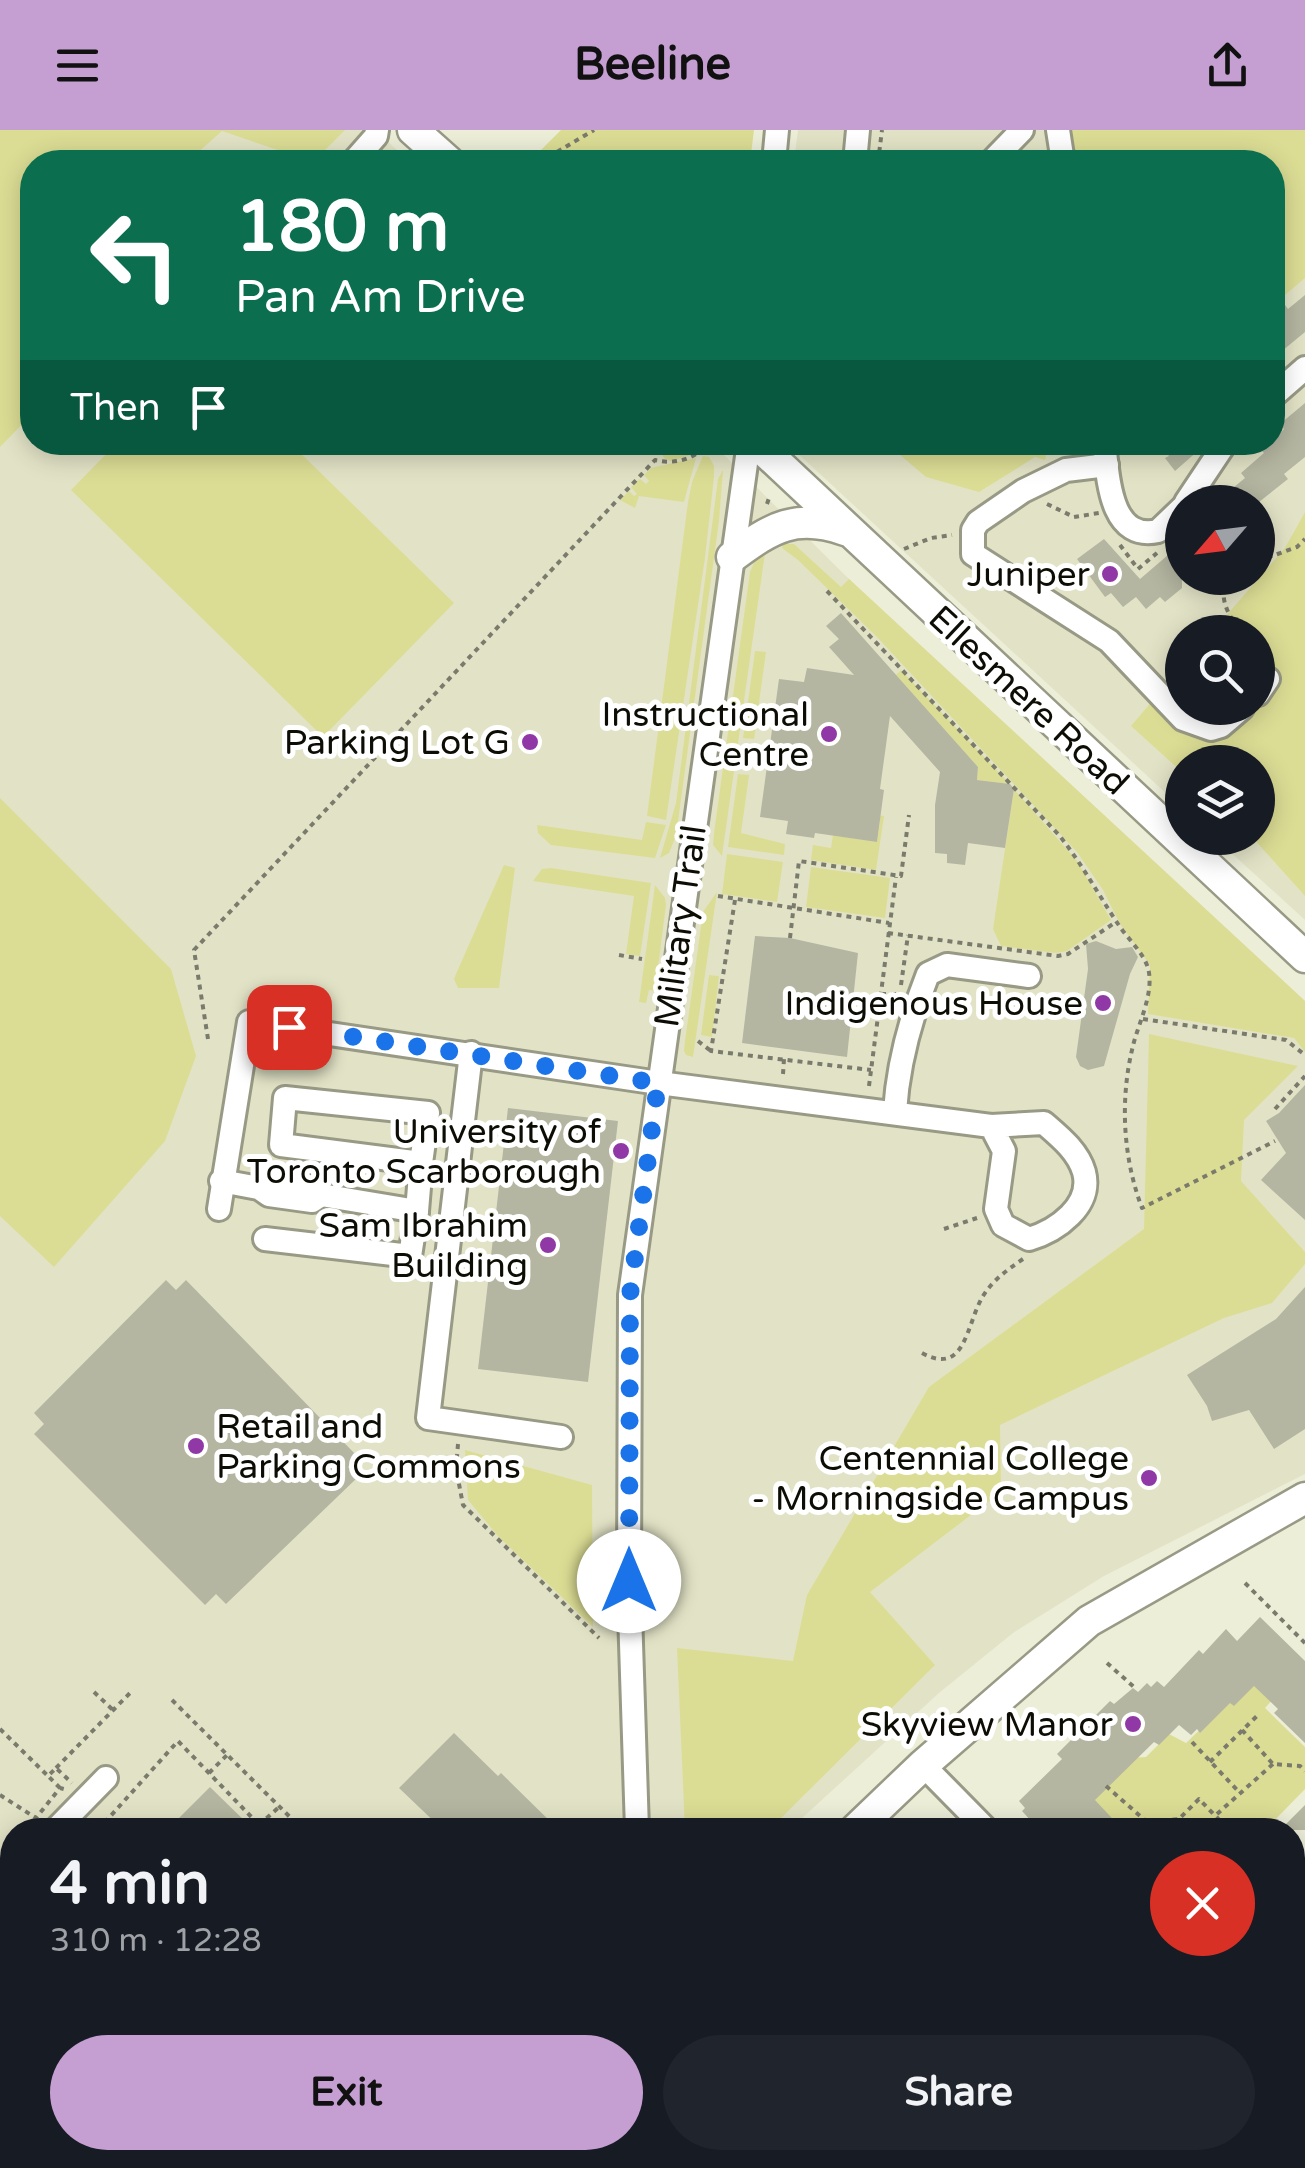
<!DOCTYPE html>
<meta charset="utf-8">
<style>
:root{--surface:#171b24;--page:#20242c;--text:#f1f3f6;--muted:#9ea1a6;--accent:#c59fd2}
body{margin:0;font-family:"Varela Round",sans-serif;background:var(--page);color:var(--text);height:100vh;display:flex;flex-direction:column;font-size:38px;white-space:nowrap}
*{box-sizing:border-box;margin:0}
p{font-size:32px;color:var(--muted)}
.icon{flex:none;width:55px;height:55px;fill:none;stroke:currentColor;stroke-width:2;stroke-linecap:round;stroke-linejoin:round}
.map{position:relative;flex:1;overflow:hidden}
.drawer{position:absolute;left:0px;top:1688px;width:1305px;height:352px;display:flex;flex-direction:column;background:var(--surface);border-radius:40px 40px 0 0;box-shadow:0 5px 25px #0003}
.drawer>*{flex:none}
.guide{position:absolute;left:20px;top:20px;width:1265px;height:305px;border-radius:40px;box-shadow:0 5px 25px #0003;background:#0b6e4f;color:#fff;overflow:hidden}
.needle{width:65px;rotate:242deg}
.buttons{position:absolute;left:1165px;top:355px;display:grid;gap:20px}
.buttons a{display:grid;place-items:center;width:110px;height:110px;border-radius:50%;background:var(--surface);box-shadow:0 5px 25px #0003;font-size:50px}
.pin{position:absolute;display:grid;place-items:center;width:85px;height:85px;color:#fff;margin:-42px;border-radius:20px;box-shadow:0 5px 15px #0006}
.me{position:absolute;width:110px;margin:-55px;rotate:0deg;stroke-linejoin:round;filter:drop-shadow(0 0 8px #0008)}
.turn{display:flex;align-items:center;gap:35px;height:210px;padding:0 50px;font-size:45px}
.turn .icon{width:130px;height:130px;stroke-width:2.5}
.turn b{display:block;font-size:70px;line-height:85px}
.then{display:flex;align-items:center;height:95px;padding:0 50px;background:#0003;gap:20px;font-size:38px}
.round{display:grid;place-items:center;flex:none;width:105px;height:105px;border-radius:52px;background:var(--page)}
.overview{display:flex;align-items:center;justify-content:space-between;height:170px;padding:0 50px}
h1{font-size:60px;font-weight:700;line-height:75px}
.action{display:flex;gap:20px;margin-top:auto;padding:20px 50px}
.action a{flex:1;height:115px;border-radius:60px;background:var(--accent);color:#111;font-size:40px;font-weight:700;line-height:115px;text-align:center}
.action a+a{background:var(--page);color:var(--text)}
header{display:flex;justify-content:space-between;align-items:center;height:130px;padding:0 50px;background:var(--accent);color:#111;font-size:45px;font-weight:700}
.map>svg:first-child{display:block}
</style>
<header><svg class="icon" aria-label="menu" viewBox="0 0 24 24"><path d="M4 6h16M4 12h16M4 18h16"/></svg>Beeline<svg class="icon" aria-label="share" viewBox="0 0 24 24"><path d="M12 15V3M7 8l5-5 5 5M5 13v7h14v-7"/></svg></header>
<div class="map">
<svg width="1305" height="2038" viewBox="0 0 1305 2038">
<rect width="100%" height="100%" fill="#edeed8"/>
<g fill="#e2e3c6" fill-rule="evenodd">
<polygon points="0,0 375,0 410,32 32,32 32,312 712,313 847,447 1305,871 1305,1344 1104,1446 1013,1503 939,1563 789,1700 12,1700 12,2028 462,2028 452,2038 0,2038"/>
<path d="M798 0H1305V790L1215 708H1258V632H1182V678L795 321 792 313 1272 312V32H794ZM1182 372H1258V448H1182ZM1182 502H1258V578H1182Z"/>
</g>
<g fill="#dcdd94">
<polygon points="0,0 345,0 313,32 222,1 187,32 32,32 32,172 29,176 32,179 32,284 0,317"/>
<polygon points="561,0 754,0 750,32 529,32"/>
<polygon points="1065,0 1305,0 1305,148 1273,175 1272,32 1076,32"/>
<polygon points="117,313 290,313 454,473 323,607 71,360"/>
<polygon points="645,313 700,312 701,314 693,324 671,331 664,328 661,321 646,317"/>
<polygon points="886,313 1048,313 1045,330 1035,327 979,362 926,347"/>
<polygon points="703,326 709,327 714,336 714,347 705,428 666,690 647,686 688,372 692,352"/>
<polygon points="696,328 684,372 639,366 635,378 620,370 629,361 634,366 637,364 631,357 640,349 646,354 649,351 644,345 651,338"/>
<polygon points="723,340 719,391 676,706 669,723 660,728 676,673 718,349"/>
<polygon points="1305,382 1305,766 1253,708 1258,708 1258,632 1182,632 1182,642 1131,596 1182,536 1182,578 1258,578 1258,502 1212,502 1285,418"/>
<polygon points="783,414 794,414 841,457 849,449 1305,871 1305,922 1294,908 1148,884 1150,835 1120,794 1103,760 1077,722 876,506 798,430 782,418"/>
<polygon points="765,420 765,423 722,726 713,715 714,703 750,442 756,428"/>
<polygon points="755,521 766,522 754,609 743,608"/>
<polygon points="901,540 1010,654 977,650 978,637 896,545"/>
<polygon points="738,644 749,645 741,703 785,714 784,725 728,717"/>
<polygon points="1014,659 1077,731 1111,790 1067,821 1056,823 1001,816 993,799"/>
<polygon points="0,668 171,839 196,926 165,1011 54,1137 0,1086"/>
<polygon points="877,685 884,686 876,740 811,730 813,715 831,718 835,691 838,706 877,712 880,692"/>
<polygon points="646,692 666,695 655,728 551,715 538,703 537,695 642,710"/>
<polygon points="727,724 783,732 777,772 722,764"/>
<polygon points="504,735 515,738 499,858 458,858 454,849 456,844"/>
<polygon points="811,737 890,748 885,788 806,777"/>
<polygon points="551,738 651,753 640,826 626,824 634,766 533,751 542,739"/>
<polygon points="655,755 665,768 666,775 655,861 649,860 646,873 639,872"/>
<polygon points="717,762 693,927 686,925 684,921 685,911 703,782"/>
<polygon points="709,845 719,846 712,907 701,905"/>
<polygon points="1149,904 1298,936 1244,990 1241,1051 1305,1122 1305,1134 1272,1173 1224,1188 1000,1295 1001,1362 870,1462 935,1535 769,1700 685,1700 677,1518 793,1531 807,1465 929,1257 1144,1099"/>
<polygon points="465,1320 592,1355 593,1497 498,1406 468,1370"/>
<polygon points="1262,1540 1281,1560 1265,1578 1305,1617 1305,1659 1265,1700 1122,1700 1090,1669 1129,1628 1146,1627 1169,1604 1186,1613"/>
</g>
<g fill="#b5b6a1">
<polygon points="1305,165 1305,202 1282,221 1272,210 1272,185 1285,175 1288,179"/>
<polygon points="1305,273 1305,327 1284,344 1288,349 1259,372 1216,372 1245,348 1241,343 1264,323 1260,319 1272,312 1284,299 1280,294"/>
<polygon points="1158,312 1208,312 1175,341 1165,328 1169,326"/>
<polygon points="1104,409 1140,449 1182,413 1182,458 1165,472 1160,467 1146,479 1136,467 1123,477 1111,463 1105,467 1077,429"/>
<polygon points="841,483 978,637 977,650 1010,654 1014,659 1005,718 968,713 965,735 947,733 947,724 935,723 935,675 940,642 890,586 880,659 884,660 877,712 815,703 814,708 786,704 788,691 760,687 779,549 804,552 807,538 854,545 829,517 839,509 826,496"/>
<polygon points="755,806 790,808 858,823 847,927 742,913"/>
<polygon points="1096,811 1116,819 1132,817 1138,827 1130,844 1104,936 1088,940 1080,936 1076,927 1088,839 1086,814"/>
<polygon points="1305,955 1305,1090 1261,1050 1286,1023 1266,991 1279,983"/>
<polygon points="508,978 618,991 588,1252 478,1239"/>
<polygon points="166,1150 176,1160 186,1150 358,1327 348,1337 358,1347 226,1474 216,1464 205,1475 34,1304 44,1294 34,1283"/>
<polygon points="1305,1157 1305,1299 1274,1319 1249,1280 1212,1291 1207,1276 1187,1245 1276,1189"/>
<polygon points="1260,1487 1305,1531 1305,1613 1274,1583 1278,1579 1254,1556 1234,1576 1230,1573 1200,1603 1197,1599 1191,1605 1179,1595 1159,1615 1154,1612 1095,1670 1123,1700 1048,1700 1036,1688 1032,1692 1022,1681 1025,1678 1019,1671 1062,1629 1057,1624 1110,1571 1114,1574 1133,1558 1138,1562 1147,1553 1151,1557 1157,1551 1164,1557 1199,1520 1203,1524 1226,1499 1237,1511"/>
<polygon points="454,1603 498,1646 501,1643 559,1700 443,1700 399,1658"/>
<polygon points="210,1657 254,1700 167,1700"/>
<polygon points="1305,1675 1305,1700 1280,1700"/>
</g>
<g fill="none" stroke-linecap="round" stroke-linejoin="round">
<defs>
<g id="minor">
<polyline points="1058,0 1063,32"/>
<polyline points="353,32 376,6 377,0"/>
<polyline points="774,32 777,0"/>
<polyline points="855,32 858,0"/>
<polyline points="991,32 1022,0"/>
<polyline points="1272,267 1305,238"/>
<path d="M1104 312C1108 345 1109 412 1158 401L1182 378"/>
<polyline points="1107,335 1066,340 1023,361 978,392 973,400 973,424 1109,511 1183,589 1211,599 1221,596 1242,578"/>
<polyline points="1186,372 1226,312"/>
<polyline points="1258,564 1268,549"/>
<polyline points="471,923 428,1288 561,1307"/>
<path d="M895 981C898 935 911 887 928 844L947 835 1029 846"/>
<path d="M221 1051 259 1058 269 1065 312 1071 321 1065C307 1052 277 1050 259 1058"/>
<path d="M219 1079 249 892 659 953 991 996 1044 993C1059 1006 1078 1021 1084 1042 1093 1076 1056 1101 1029 1109L1003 1095 996 1079 1004 1021 991 996"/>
<polyline points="417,1081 421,1033 281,1015 285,968 428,983 421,1033"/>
<polyline points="265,1109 410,1126 417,1081 321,1065"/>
<polyline points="923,1635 987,1700"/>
<polyline points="55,1700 106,1648"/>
<polyline points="637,1700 629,1451 630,1165 749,312"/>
<polyline points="0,1768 12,1752"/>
<polyline points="1292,1835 1305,1822"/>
<polyline points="1292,1860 1305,1871"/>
<polyline points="539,2028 550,2038"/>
<polyline points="655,2028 656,2038"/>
<polyline points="853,2028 866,2038"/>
<polyline points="1054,2029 1055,2028"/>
<polyline points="1094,2038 1105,2028"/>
</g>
<g id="major">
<polyline points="413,0 449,32"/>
<polyline points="755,312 1305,827"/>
<path d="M732 427C772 397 796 383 845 400"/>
<polyline points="855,1700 923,1635 1089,1491 1305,1368"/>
<polyline points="518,2038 528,2028"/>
</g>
</defs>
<use href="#minor" stroke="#999a85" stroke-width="28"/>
<use href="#major" stroke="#999a85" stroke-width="35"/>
<g stroke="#7a7b6c" stroke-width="4" stroke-dasharray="5 5" stroke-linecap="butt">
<polyline points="540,32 594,0"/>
<polyline points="878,32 882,0"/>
<polyline points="767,374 769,368"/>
<polyline points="1047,374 1074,387 1099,383"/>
<polyline points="1120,415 1138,439 1157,423"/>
<polyline points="904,419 931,408 952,405"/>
<polyline points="1258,431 1297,417 1305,409"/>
<path d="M1227 448C1218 468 1228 485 1241 502"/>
<path d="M827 461 1059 705C1082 734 1098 764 1118 794 1127 808 1143 822 1148 838 1155 864 1137 895 1132 920 1120 971 1123 1028 1142 1078L1275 1011"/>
<polyline points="1221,616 1222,632"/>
<polyline points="1230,708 1231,723"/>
<polyline points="718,766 889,793"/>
<polyline points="735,770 711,921 871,940"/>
<polyline points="888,803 1058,826 1068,824 1116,792"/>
<polyline points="790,808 799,731 901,746 909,685"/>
<polyline points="619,825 642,829"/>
<polyline points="901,855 908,805"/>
<polyline points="881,864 900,864"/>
<polyline points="1143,889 1286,910 1305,925"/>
<path d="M208 909 194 820 655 330C675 335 694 329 709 314"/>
<polyline points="698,911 711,921"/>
<polyline points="783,944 784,929"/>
<polyline points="869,956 896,747"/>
<polyline points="1275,979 1305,946"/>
<polyline points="944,1099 977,1088"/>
<path d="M922 1223C966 1247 966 1194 983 1166 993 1150 1007 1140 1023 1129"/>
<polyline points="458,1314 456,1338 463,1375 599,1508"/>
<polyline points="1245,1453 1305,1513"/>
<polyline points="1107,1533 1134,1557"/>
<polyline points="94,1562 113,1580"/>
<polyline points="172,1570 303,1700"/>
<polyline points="0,1599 48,1646"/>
<polyline points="1242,1600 1273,1634 1300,1636 1305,1641"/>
<polyline points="1192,1612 1239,1662"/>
<polyline points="1210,1632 1260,1583"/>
<polyline points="56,1638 131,1562"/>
<polyline points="209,1643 227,1625"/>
<polyline points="1106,1656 1147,1692 1179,1689 1199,1669 1229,1700"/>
<polyline points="60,1658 48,1646 56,1638 72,1653"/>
<polyline points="0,1665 36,1688 60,1658 64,1659"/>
<polyline points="1217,1684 1273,1634"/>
<polyline points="259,1695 278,1678"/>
<polyline points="98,1700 178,1611 264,1700"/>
<polyline points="1192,1700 1200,1693 1207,1700"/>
<polyline points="1292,1923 1305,1908"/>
<polyline points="429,2038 433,2028"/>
<polyline points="1181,2038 1190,2028"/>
<polyline points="1289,2038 1297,2030"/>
</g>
<use href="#minor" stroke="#fff" stroke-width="22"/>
<use href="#major" stroke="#fff" stroke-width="30"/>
</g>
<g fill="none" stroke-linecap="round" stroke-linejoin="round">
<polyline stroke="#1a73e8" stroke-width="18" stroke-dasharray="0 32.4" points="289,897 658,953 630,1165 629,1451"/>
</g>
<g fill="#9039a6" stroke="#fff" stroke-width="4">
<circle cx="1110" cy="444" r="10"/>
<circle cx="829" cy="604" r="10"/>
<circle cx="530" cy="612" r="10"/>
<circle cx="1103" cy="873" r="10"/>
<circle cx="621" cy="1021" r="10"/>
<circle cx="548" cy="1115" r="10"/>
<circle cx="196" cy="1316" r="10"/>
<circle cx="1149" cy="1348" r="10"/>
<circle cx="1133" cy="1594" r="10"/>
</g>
<g text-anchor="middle" stroke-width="10" stroke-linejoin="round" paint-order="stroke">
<g font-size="35" fill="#0d0d06" stroke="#fff" text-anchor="end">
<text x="1090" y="456">Juniper</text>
<text x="809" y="596">Instructional<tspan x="809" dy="40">Centre</tspan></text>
<text x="510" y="624">Parking Lot G</text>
<text x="1083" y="885">Indigenous House</text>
<text x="601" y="1013">University of<tspan x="601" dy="40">Toronto Scarborough</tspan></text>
<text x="528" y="1107">Sam Ibrahim<tspan x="528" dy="40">Building</tspan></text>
<text x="216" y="1308" text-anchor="start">Retail and<tspan x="216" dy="40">Parking Commons</tspan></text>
<text x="1129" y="1340">Centennial College<tspan x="1129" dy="40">- Morningside Campus</tspan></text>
<text x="1113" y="1606">Skyview Manor</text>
</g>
<g font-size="35" fill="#0d0d06" stroke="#fff">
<text transform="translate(1029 570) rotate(43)" y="12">Ellesmere Road</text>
<text transform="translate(680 796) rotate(-82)" y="12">Military Trail</text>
</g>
</g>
</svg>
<div class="buttons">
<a><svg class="needle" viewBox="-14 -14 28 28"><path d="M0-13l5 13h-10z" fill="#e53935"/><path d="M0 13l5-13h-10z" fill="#9ea1a6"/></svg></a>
<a><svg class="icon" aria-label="search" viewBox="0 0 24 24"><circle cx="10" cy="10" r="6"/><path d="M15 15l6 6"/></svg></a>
<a><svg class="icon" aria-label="layers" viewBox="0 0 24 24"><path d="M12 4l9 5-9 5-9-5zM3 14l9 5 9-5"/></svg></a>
</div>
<div class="pin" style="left:289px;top:897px;background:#d93025"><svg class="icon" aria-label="arrive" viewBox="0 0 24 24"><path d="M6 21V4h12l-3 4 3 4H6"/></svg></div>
<svg class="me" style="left:629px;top:1451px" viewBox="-20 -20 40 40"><circle r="19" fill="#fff"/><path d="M0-13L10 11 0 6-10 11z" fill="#1a73e8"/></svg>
<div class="guide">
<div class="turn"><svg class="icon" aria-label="left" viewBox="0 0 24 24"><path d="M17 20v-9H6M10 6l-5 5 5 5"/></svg><div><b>180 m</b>Pan Am Drive</div></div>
<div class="then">Then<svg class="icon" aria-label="arrive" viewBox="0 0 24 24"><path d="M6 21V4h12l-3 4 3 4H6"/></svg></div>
</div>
<section class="drawer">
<div class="overview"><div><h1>4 min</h1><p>310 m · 12:28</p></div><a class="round" style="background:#d93025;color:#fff"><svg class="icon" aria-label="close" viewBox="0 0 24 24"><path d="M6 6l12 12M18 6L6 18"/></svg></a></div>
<div class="action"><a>Exit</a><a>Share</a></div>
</section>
</div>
